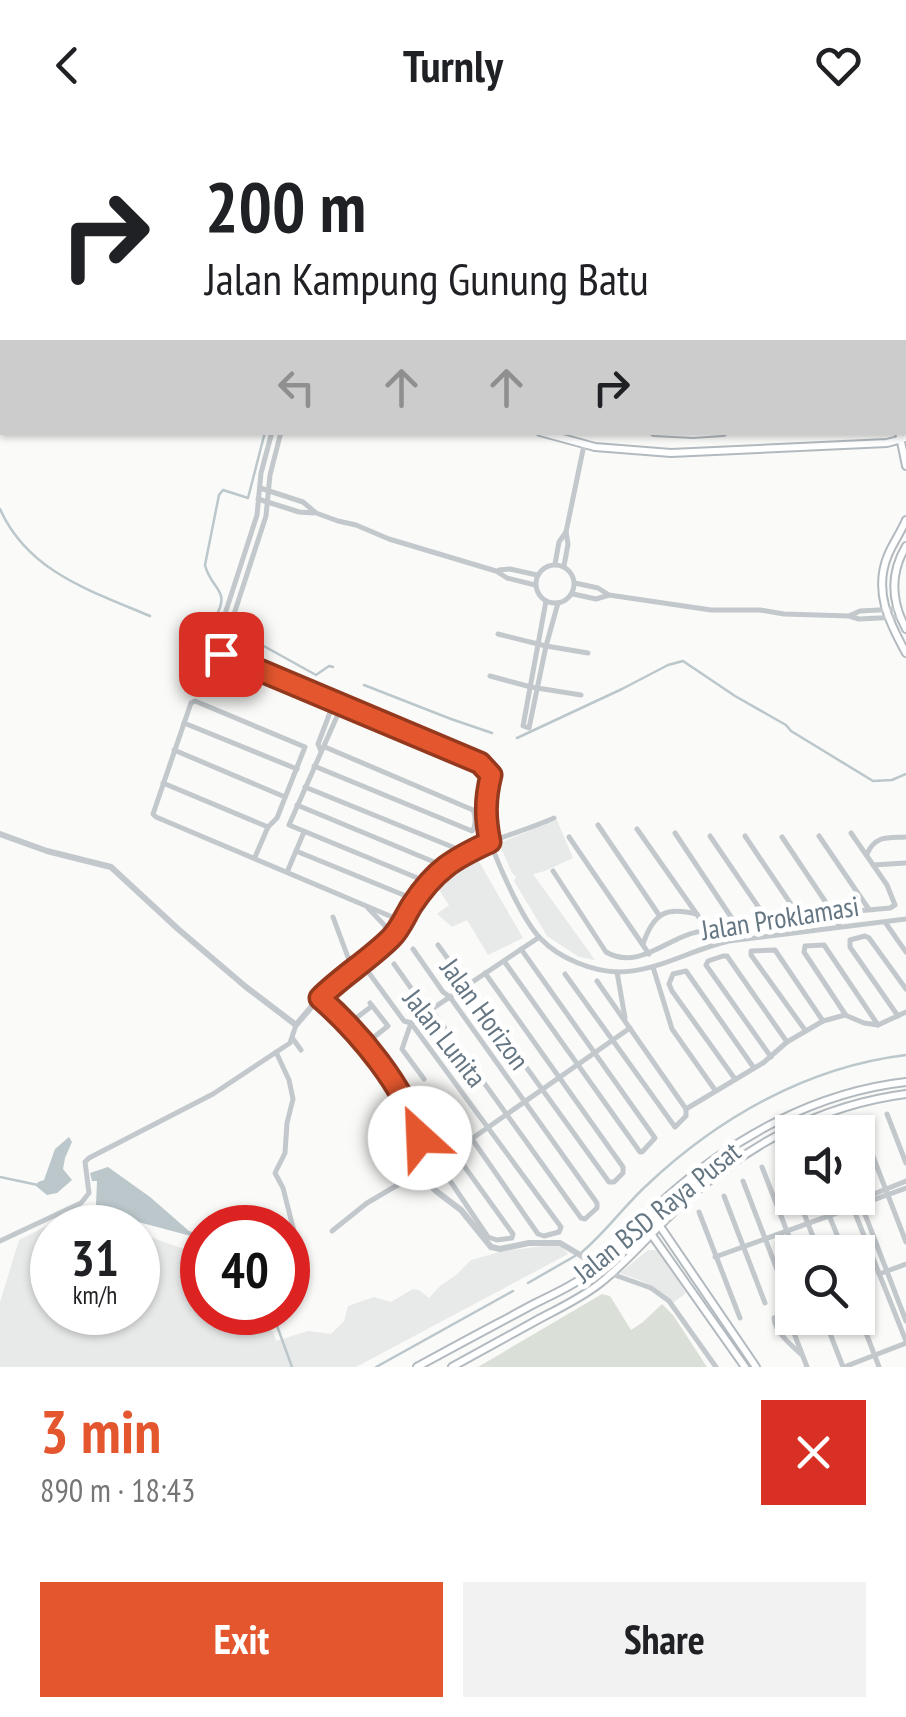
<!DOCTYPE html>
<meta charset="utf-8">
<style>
:root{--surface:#fff;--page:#f2f2f2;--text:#202124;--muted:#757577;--accent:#e4572e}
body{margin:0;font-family:"PT Sans Narrow",sans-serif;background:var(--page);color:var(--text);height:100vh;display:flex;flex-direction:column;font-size:38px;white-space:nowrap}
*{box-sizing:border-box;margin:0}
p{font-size:32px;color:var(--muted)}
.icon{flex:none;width:55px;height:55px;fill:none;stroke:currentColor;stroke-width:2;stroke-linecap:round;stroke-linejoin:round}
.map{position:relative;height:1237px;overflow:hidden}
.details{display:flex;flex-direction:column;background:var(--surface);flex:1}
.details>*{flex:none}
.banner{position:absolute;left:0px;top:0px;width:908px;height:305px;box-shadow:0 2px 8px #0004;background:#fff;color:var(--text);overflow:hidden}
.fabs{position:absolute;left:775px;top:985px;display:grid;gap:20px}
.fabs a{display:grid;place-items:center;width:100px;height:100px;border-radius:0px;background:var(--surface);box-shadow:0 2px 8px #0004;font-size:50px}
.speed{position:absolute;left:30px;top:1075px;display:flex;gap:20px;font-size:50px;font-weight:700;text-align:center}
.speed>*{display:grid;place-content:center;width:130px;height:130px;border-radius:50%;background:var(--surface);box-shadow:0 2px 8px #0004;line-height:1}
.speed small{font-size:25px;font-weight:400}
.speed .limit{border:15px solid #d22;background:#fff;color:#111}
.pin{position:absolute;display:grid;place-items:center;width:85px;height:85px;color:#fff;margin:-42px;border-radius:20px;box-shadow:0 5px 15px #0006}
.me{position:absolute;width:110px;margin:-55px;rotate:335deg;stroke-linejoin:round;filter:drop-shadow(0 0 8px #0008)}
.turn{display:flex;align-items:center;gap:35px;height:210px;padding:0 40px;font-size:45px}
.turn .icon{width:130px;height:130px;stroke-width:2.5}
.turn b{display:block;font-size:70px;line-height:85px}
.lanes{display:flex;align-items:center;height:95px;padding:0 40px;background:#0003;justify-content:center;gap:50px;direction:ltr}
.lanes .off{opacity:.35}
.round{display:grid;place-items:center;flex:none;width:105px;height:105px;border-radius:0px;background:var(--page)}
.head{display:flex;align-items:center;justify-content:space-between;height:170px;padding:0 40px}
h1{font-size:60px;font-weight:700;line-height:75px;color:var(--accent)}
.action{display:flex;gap:20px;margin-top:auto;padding:20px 40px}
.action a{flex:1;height:115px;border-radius:0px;background:var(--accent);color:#fff;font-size:40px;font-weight:700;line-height:115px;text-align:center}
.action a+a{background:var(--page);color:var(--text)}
header{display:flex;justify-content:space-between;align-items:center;height:130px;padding:0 40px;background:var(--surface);font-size:45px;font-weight:700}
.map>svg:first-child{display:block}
</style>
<header><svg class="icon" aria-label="back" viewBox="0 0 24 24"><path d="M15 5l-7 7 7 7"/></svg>Turnly<svg class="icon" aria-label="heart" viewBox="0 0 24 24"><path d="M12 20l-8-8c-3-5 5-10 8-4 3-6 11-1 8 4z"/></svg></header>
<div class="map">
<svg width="906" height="1237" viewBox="0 0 906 1237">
<rect width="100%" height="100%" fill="#fafaf8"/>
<g fill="#e8e9e9">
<polygon points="557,690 573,728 545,741 533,744 595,830 579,827 547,806 514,751 516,747 512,743 499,713"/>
<polygon points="474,723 523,808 488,825 467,790 452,797 437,784 449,775 433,751 443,742"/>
<polygon points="74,1082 121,1097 52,1098 52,1182 138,1182 138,1103 202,1125 202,1182 266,1183 276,1211 308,1201 331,1204 344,1191 348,1176 374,1167 391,1172 413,1159 419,1160 429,1168 440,1156 456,1145 471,1130 503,1121 552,1115 562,1117 568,1124 356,1237 0,1237 0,1172 19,1110"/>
<polygon points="648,1120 655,1120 662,1124 686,1163 673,1173 644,1152 620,1143"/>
</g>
<polygon fill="#dadfd7" points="602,1164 610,1166 631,1200 643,1192 662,1174 673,1185 707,1237 478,1237"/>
<g fill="#bbc7cb">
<polygon points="69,1007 72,1012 65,1028 63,1039 72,1050 57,1063 47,1065 36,1056 38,1052 44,1050 55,1019"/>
<polygon points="108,1037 150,1067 189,1101 202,1105 202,1109 101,1082 96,1075 97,1051 92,1051 90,1043"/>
</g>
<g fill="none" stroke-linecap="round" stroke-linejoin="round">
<g stroke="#bbc7cb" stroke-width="2.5">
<path d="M265 302 248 368 223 360 219 365 205 435C211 460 231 459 216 486L217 490 316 545 329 536 333 537"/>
<path d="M0 379C28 442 91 461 150 486"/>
<polyline points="364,555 451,589 492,603"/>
<polyline points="517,608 622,559 668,535 683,531 735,566 786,595 791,601 873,651 892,650 906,644"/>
<polyline points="0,1047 38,1055"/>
<path d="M582 1122C606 1102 624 1076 647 1055 718 988 807 937 906 925"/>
<polyline points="528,1153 575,1126"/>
<polyline points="272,1182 292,1237"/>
<polyline points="376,1237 513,1161"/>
</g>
<defs>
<g id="secondary">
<polyline points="0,192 2,190"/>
<polyline points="0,216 2,215"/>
<polyline points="905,286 906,286"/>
<polyline points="540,302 595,317 671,323 887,313 906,308"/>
<polyline points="654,302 693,304 723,302"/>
<polyline points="899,302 906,336"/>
<path d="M906 390C901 402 893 413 888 425 873 461 889 492 906 523"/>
<path d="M906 416C890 443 891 471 906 499"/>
<polyline points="651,1083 756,1237"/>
<polyline points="642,1091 745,1237"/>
<path d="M417 1237C455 1216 493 1196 532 1175 549 1166 569 1158 585 1146 616 1123 639 1092 668 1066 734 1007 817 962 906 952"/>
<path d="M452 1237C481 1221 510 1205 539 1189 560 1178 581 1168 599 1154 630 1130 653 1100 682 1074 744 1016 821 975 906 964"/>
</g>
</defs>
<use href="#secondary" stroke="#b3babf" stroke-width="10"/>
<g stroke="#c3c8cc" stroke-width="5">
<polyline points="557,0 558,2"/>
<polyline points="592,0 594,2"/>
<polyline points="628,0 629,2"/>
<polyline points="661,0 663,2"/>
<polyline points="697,0 698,2"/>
<polyline points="552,2 552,0"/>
<polyline points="718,2 722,0"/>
<polyline points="900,2 906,0"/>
<polyline points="905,18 906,17"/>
<polyline points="905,38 906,40"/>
<polyline points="260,358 303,372 316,383 338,391 356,395 389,409 496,441 507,448 535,455"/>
<polyline points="258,369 299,382 313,383"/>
<polyline points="555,434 559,412 566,402 584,315"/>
<circle cx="555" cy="454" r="19"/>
<polyline points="564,436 568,414 566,402"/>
<polyline points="499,440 510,439 537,445"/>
<polyline points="575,453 598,458 609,465 711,480 760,480 784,484 849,486 859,489 900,487"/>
<polyline points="573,464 596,469 609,465"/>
<polyline points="546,471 523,596 529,598 546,516 558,473"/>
<polyline points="851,485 860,481 898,479"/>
<polyline points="498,504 546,516 588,523"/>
<path d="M198 515 480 633 488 639 491 645C488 660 483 675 485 691 489 718 522 790 541 809 559 828 591 841 618 842 657 842 692 819 729 811L906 789"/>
<polyline points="213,521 257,385 261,343 272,302"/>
<polyline points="221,524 266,386 270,345 281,302"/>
<polyline points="490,546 531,557 581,565"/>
<polyline points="184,593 297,639"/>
<polyline points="174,620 285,667"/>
<polyline points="321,621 318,614 334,572"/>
<path d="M314 636 472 701C476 697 476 685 473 680L325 617"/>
<polyline points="163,653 268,697"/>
<polyline points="297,675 439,734 456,722 455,718 305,657"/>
<polyline points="598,695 659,785"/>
<polyline points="637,699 708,800"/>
<polyline points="710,706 768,791 773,792 835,783 890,778 895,775 887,755 851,703"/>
<polyline points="745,706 801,789"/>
<polyline points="819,706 868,778"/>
<polyline points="569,707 649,824"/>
<polyline points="782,707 831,780 835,783 839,796"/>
<polyline points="296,721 411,768 422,754 420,749 289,695 342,575"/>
<path d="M867 724C875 705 888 708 906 707"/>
<polyline points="255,727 268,697 277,688 305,617 195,571 191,573 153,684 156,687 397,789"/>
<polyline points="873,735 905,733"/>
<polyline points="288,740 304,702"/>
<path d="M553 741 606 822C633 838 658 817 682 807 697 800 715 799 731 797L733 790 675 703"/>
<polyline points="368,778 390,801"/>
<polyline points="333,787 352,838"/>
<polyline points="885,792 906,822"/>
<path d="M643 814C653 785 664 776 696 784"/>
<polyline points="438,815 609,1052 614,1052 623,1043 623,1037 485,843"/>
<polyline points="504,831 640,1022 642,1022 655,1008 521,819"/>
<polyline points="394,834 423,875 431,879 581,1088 585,1089 597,1078 597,1073 450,867 443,862 413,819"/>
<polyline points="653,837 672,899 715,960"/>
<polyline points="617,842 625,888"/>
<polyline points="369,843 404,891 411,893 561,1097 559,1102 544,1106 538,1104 472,1009"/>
<polyline points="565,844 675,997 686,986 686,979 763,933 787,912 823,891 845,885 864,893 878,895 906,882"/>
<polyline points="597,851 686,979"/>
<path d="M319 868C331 857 342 847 354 837 368 826 385 816 396 802 412 782 421 756 441 739 472 712 517 705 554 688"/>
<polyline points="845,884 804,822 805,816 824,815 878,895"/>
<polyline points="898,886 850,817 850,810 865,806 869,808 906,859"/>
<polyline points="347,895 372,876"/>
<polyline points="805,900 751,825 751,821 775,820 823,891"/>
<polyline points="293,909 301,920"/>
<polyline points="364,915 388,896 370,873"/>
<polyline points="276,922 289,950 293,969 287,993 285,1023 275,1043 283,1058 297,1113"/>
<polyline points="771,927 706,835 708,831 723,826 727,826 787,912"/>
<polyline points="424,949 402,919 411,893 538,808"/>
<polyline points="735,949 672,861 669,854 673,844 686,841 754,938"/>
<polyline points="887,984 906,1033"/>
<polyline points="859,990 906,1112"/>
<polyline points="828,1002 834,1002"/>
<polyline points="387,1022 420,1007"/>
<polyline points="454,1022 513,1104 512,1108 497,1110 488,1107 438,1033 440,1031 630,898"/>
<polyline points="782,1026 792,1054"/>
<polyline points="762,1037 795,1122"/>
<polyline points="743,1051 786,1163"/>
<polyline points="724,1066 765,1173"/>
<polyline points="858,1066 906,1191"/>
<polyline points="798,1068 819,1122"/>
<polyline points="822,1068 844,1122"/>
<polyline points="849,1068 906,1211"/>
<polyline points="849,1074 906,1051"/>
<polyline points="699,1082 740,1188"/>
<polyline points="332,1101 367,1073 418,1043"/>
<polyline points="0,1111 81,1073 89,1063 85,1032 89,1028 213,964 290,913 296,895"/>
<polyline points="715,1127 906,1058"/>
<polyline points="612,1144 651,1158 669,1171 716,1237"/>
<polyline points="879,1144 906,1134"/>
<polyline points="858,1182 879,1237"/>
<polyline points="824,1188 843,1237"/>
<path d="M802 1225C791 1215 775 1202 774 1188L787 1185 807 1237"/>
<polyline points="844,1237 906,1213"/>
</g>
<g stroke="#c3c8cc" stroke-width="6">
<polyline points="492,2 493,0"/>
<polyline points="510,2 511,0"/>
<polyline points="905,178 906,180"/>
<polyline points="905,221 906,220"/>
<path d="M0 704 47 721 111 737 178 799 246 857 296 895 319 868C353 896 408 960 419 1003 422 1016 419 1029 418 1043L436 1061 461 1080 491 1117 500 1119 529 1113H560L612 1144"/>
</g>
<use href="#secondary" stroke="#fff" stroke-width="6"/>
</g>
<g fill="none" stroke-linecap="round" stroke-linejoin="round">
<defs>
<path id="route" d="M221 524 480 633 491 645C485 669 485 688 490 712 453 729 435 740 412 775 405 786 401 798 391 808 369 830 342 846 320 868 359 902 405 957 420 1008"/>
</defs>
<use href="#route" stroke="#94391e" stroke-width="25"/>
<use href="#route" stroke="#e4572e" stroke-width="18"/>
</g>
<g text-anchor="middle" stroke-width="10" stroke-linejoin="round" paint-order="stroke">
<g font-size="28" fill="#657683" stroke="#fff">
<text transform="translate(780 788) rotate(-9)" y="10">Jalan Proklamasi</text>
<text transform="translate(485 884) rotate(54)" y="10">Jalan Horizon</text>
<text transform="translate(445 908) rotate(52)" y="10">Jalan Lunita</text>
<text transform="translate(657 1082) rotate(-39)" y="10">Jalan BSD Raya Pusat</text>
</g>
</g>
</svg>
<div class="fabs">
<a><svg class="icon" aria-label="sound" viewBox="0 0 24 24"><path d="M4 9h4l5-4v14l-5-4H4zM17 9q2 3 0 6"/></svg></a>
<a><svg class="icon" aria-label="search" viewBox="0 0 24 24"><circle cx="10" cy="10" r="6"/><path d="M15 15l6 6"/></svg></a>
</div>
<div class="speed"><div>31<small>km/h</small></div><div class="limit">40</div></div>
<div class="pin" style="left:221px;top:524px;background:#d93025"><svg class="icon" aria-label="arrive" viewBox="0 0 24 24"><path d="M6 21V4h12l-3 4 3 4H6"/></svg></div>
<svg class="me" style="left:420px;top:1008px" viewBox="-20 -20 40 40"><circle r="19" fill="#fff"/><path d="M0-13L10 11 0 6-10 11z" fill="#e4572e"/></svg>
<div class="banner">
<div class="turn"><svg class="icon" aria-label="right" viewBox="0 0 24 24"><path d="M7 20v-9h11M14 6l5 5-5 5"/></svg><div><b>200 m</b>Jalan Kampung Gunung Batu</div></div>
<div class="lanes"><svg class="icon off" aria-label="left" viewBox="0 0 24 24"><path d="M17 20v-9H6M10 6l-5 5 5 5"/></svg><svg class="icon off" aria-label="ahead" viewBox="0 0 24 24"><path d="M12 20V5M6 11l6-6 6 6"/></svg><svg class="icon off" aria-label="ahead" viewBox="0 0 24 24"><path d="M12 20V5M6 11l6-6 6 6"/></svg><svg class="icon" aria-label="right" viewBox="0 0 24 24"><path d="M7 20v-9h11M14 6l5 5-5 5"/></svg></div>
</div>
</div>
<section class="details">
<div class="head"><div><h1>3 min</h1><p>890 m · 18:43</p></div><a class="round" style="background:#d93025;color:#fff"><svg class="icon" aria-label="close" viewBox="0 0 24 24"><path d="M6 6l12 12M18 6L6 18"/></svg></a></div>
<div class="action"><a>Exit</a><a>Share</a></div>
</section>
